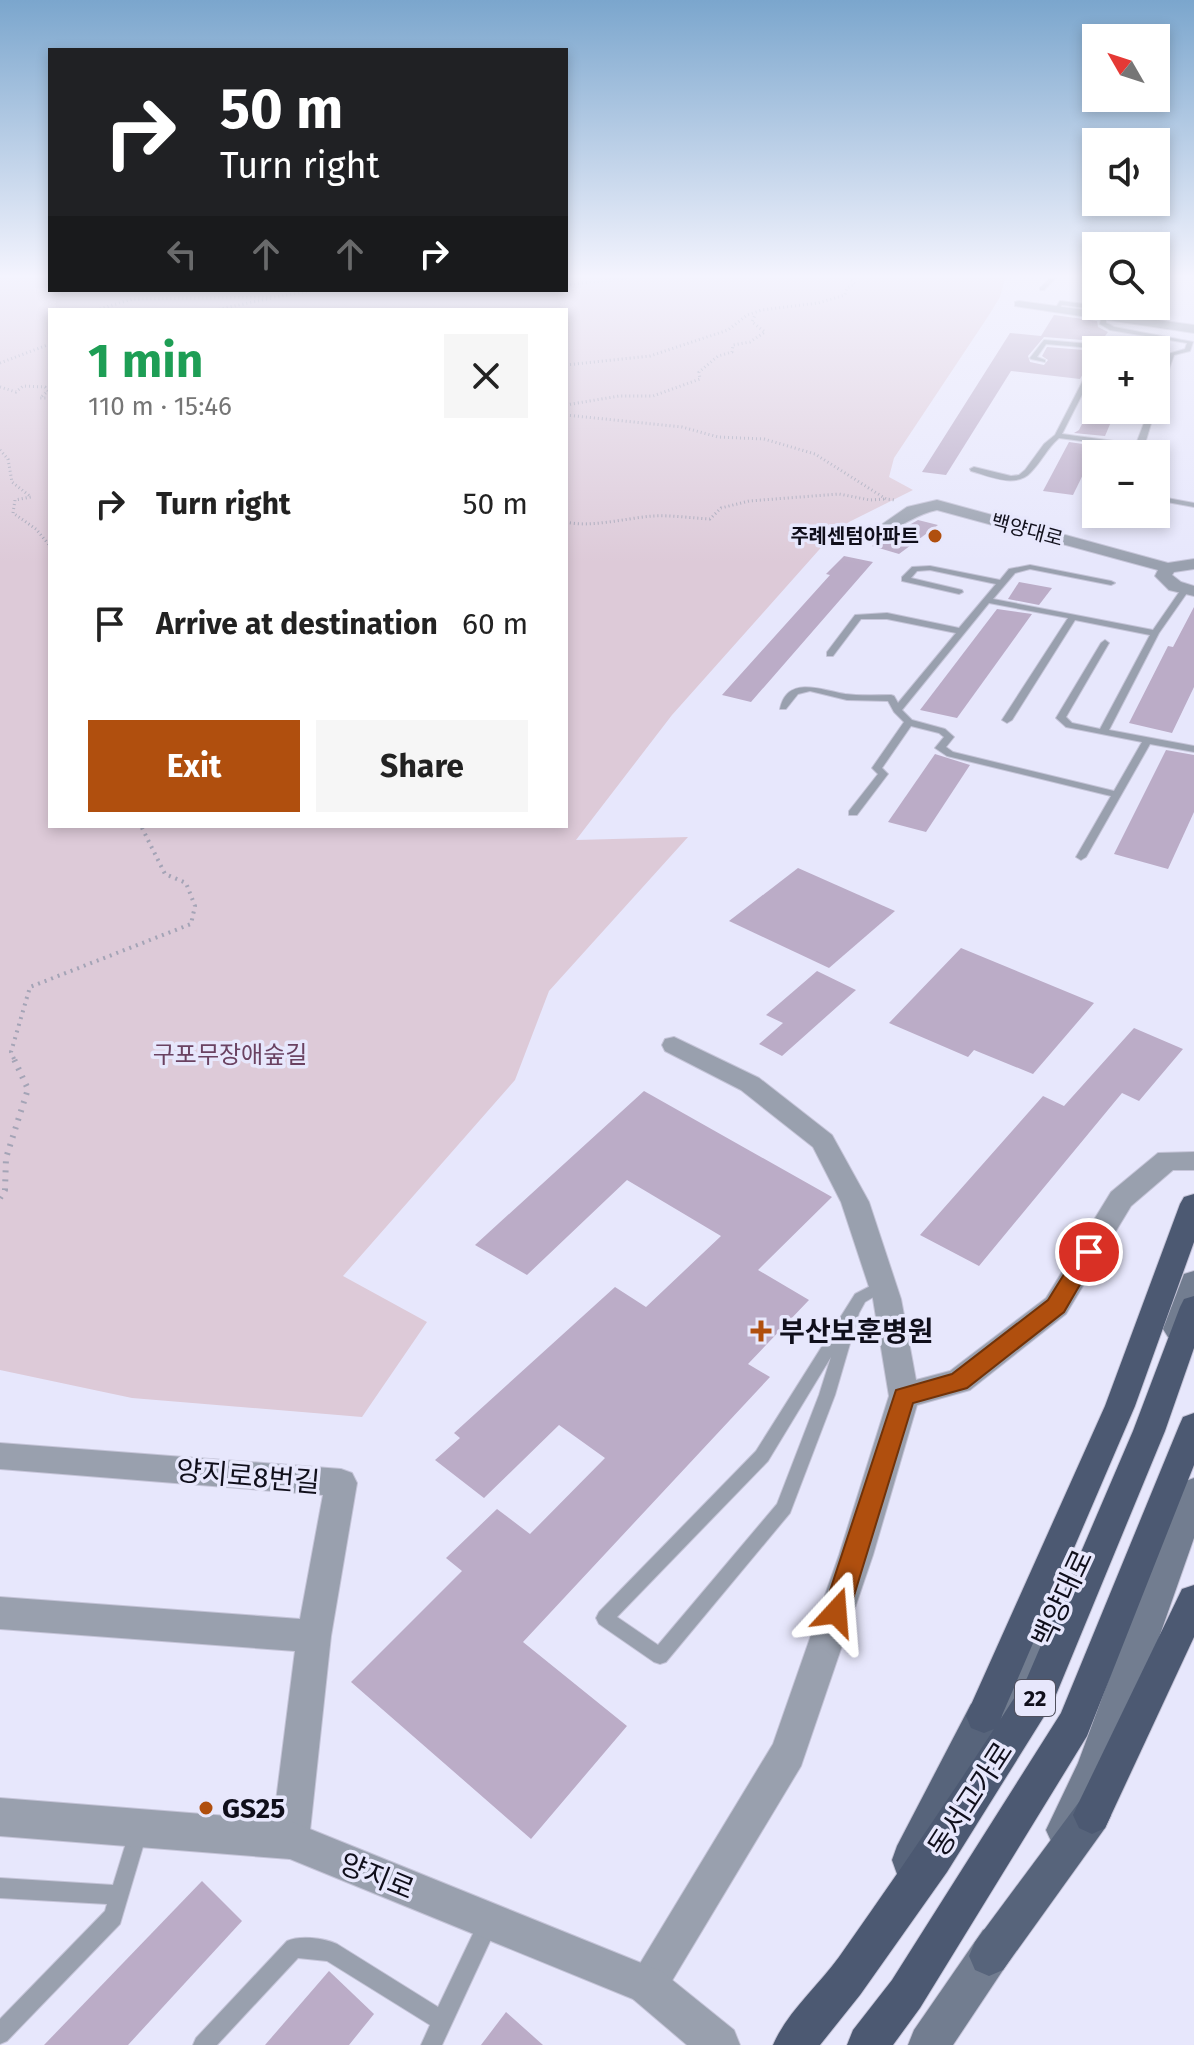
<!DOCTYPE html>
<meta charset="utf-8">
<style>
:root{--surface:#fff;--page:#f6f6f6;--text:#222;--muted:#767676;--accent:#b04f0e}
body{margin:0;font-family:"Fira Sans","Noto Sans KR",sans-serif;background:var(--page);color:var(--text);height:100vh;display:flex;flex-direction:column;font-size:30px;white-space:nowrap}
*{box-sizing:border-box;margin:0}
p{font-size:26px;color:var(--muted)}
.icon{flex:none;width:44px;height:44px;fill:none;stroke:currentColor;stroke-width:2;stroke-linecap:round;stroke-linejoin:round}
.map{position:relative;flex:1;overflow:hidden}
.panel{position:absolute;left:48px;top:308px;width:520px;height:520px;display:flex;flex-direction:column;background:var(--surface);border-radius:0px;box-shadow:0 4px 12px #0003}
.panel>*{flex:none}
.hud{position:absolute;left:48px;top:48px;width:520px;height:244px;border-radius:0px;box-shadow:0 4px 12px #0003;background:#202124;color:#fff;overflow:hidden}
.needle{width:52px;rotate:309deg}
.fabs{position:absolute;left:1082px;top:24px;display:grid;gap:16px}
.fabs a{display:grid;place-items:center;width:88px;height:88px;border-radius:0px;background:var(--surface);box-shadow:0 4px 12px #0003;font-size:40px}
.pin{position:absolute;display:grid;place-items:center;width:68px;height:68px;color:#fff;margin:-34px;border:4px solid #fff;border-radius:50%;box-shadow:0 2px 8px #0007}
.me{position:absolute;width:88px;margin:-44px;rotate:19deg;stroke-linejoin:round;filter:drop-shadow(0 0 6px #0008)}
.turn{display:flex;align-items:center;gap:28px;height:168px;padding:0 40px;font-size:36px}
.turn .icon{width:104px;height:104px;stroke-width:2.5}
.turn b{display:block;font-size:56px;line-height:68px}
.lanes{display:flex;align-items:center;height:76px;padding:0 40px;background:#0003;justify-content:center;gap:40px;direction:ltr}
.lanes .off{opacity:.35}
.round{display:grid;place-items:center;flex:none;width:84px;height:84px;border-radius:0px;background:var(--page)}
.headline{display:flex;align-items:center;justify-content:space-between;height:136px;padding:0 40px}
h1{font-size:48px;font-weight:700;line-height:60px;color:#1e9e55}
.primary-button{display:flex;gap:16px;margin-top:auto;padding:16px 40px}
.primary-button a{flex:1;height:92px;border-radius:0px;background:var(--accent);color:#fff;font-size:32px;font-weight:700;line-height:92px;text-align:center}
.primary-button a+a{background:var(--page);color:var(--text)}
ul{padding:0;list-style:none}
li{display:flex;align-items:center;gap:24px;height:120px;padding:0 40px}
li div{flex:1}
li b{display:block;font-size:30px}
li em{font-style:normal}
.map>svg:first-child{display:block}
</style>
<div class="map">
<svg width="1194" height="2045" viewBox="0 0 1194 2045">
<rect width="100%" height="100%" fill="#e7e7fc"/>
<path fill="#ddcad8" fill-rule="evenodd" d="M0 278H50V290H566V278H1005L1000 297 989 315 894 458 889 477 913 490 849 522 834 533 672 715 576 840 688 837 549 991 515 1080 343 1276 427 1322 362 1417 132 1398 0 1370ZM50 310H566V826H50Z"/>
<g fill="#bbacc7">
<polygon points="1054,315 1097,321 1098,327 1108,332 1102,340 1096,341 1044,337 1028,356 1030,362 1044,365 1048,360 1042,356 1047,347 1096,351 1080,379 1011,371 946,475 922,472 1010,333 1041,336"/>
<polygon points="1089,410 1116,410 1105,436 1074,433 1079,430"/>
<polygon points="1069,442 1097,446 1073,495 1043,491"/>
<polygon points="918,520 938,525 899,554 872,546"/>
<polygon points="844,556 873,562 751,702 722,695 830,575 826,574"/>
<polygon points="1019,582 1052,588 1039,605 1008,599"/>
<polygon points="1194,607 1194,687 1172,733 1129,723 1168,646 1173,647"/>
<polygon points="997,609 1032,614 957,718 920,710"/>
<polygon points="1166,750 1194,755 1194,812 1168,869 1114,854"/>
<polygon points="935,754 970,765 926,832 888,822"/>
<polygon points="798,868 895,911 829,968 729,921"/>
<polygon points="961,948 1094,1003 1033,1074 974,1050 968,1057 889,1023"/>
<polygon points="817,971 856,990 782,1056 759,1044 783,1023 766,1015"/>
<polygon points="1134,1028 1183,1049 1139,1101 1122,1093 979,1266 920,1235 1043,1096 1064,1106"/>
<polygon points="644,1091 832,1197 758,1270 809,1300 748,1364 770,1377 523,1642 627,1726 531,1839 351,1682 462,1571 446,1558 497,1509 530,1534 605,1458 559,1425 484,1498 435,1460 460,1438 454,1433 615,1287 646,1307 721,1236 627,1180 527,1275 475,1245"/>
<polygon points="202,1881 242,1921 128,2045 44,2045"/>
<polygon points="329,1971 374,2014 349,2045 265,2045"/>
<polygon points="506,2012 543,2045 481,2045"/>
</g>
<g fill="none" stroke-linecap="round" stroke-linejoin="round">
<defs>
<g id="service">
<polygon points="1050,278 1056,278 1044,290 1040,290 1040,288"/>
<polygon points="1060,301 1125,309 1132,306 1140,306 1126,313 1062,305 1058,310 1054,310"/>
<polygon points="1102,315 1106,315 1106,323 1114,327 1193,342 1190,351 1174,355 1158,400 1156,401 1156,389 1168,354 1185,349 1187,343 1110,330 1100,324"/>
<polygon points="1044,340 1138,348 1141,350 1116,350 1046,344 1037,357 1045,360 1045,362 1031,359 1030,358"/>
<path d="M1096 359V367L1062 434 1136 444 1149 410H1155L1144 447 1140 454H1134L1135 448 1059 438C1047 448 1042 461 1031 472 1016 489 989 476 971 471L970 469 974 467 1011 476 1019 475 1025 470 1044 444 1055 435 1093 361Z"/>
<polygon points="1156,496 1194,503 1194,507 1156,500"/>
<path d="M1030 565 1111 581 1115 583 1111 585 1030 569 1015 573 993 599 1153 630 1182 588H1188L1189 590 1159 633 1109 730 1194 746V752L1150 744 1086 857 1081 860 1076 857 1111 796 947 756 935 748 944 737 939 733 911 726 882 768 888 774 857 815H849V811L878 774 872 768 904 722 894 712 888 701 847 700 810 691 798 694 786 709H780C787 675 821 690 845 694 860 696 876 695 891 695L894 696 898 703 956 633 887 619H861L833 656H827V652L855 615 887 613 959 628 996 584 930 570 917 571 911 578 962 590 963 592 959 594 902 581V577L912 567 930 566 1000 580 1009 569ZM989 603 1068 618 1002 720 1007 723 1012 720 1075 620 1150 635 1100 729 1072 723 1066 717 1109 643 1105 640 1101 643 1056 718 1066 727 1142 742 1114 791 953 752 946 747 954 737 945 729 912 720 902 710Z"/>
<path d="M882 1280 887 1281 889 1285 887 1289 865 1302 859 1313 835 1395 790 1513 666 1662 660 1664 654 1662 599 1624 596 1618 599 1612 756 1451 855 1294ZM831 1357 819 1395 777 1504 658 1645 617 1617 768 1461Z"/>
<polygon points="138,1824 145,1826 147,1833 120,1924 7,2041 0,2044 0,2019 105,1911 107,1904 0,1898 0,1878 113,1885 129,1833 131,1826"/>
<path d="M488 1914 495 1917 498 1924 442 2045H421L430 2025 327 1961 298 1958 217 2045H193L196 2038 287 1941C300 1935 324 1938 337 1944L438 2007 481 1917Z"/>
</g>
<g id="minor">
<polygon points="1019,301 1194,325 1194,333 1015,306 1015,302"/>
<path d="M937 500 1168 563 1194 559V569L1174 572 1172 575 1181 582 1194 586V596L1169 590 1155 576 1158 570 937 510C917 514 907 524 889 530L881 525 907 507Z"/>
<polygon points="674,1037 759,1078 832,1135 869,1202 901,1299 916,1380 950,1371 1046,1298 1111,1192 1158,1153 1194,1152 1194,1170 1173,1170 1131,1206 1066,1314 970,1390 917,1405 873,1555 801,1766 661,1999 647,2005 633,1999 627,1985 773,1744 839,1555 889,1396 873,1299 841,1202 813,1147 741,1090 665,1051 662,1045 665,1039"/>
<polygon points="0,1443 341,1469 352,1473 357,1483 331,1636 309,1840 303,1853 290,1859 277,1853 271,1840 295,1651 0,1629 0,1597 300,1619 323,1495 0,1469"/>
</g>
<polygon id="tertiary" points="0,1798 290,1821 661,1971 734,2030 740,2045 687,2045 633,1999 290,1859 0,1836"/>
<g id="secondary">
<polygon points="1194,1271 1194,1325 1188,1337 1178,1340 1168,1337 1163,1329 1184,1274"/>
<polygon points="1194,1478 1194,1538 1112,1771 1078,1843 1065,1849 1052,1843 1046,1830 1078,1763 1178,1492 1183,1482"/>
<polygon points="1060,1590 1072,1595 1077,1606 1013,1739 1000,1744 987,1739 982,1727 987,1715 1048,1595"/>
<polygon points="997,1924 1011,1930 1017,1944 1011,1958 953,2045 908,2045 914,2030 983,1930"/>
</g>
<g id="primary">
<polygon points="984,1699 997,1704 1002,1716 997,1728 925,1874 911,1879 897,1874 892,1860 897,1846 971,1704"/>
<polygon points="1092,1796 1105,1802 1111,1815 1105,1828 1003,1970 989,1976 975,1970 969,1956 975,1942 1079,1802"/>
</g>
<g id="trunk">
<path d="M1194 1194V1242L1135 1406 1000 1720 1027 1678 1133 1431 1180 1307 1184 1299 1194 1296V1348L1165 1431 1053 1702 947 1872 860 1995 820 2045H773C787 2012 818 1986 839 1957 892 1882 944 1806 994 1729L984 1733 971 1728 966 1716 1105 1406 1180 1204 1184 1197Z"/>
<polygon points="1194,1413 1194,1465 1087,1736 920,2008 893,2045 847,2045 853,2030 892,1980 1061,1713 1179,1426 1183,1417"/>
<polygon points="1194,1585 1194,1637 1105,1828 1092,1834 1079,1828 1073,1815 1079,1802 1182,1589"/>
</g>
</defs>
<use href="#service" stroke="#c5c4d8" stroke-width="2"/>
<use href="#minor" stroke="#c5c4d8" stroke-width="2"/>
<use href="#tertiary" stroke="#c5c4d8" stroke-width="2"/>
<use href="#secondary" stroke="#c5c4d8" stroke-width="2"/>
<use href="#primary" stroke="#c5c4d8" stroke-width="2"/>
<use href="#trunk" stroke="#c5c4d8" stroke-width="2"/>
<g stroke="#a4a4b6" stroke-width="3" stroke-dasharray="1 3" stroke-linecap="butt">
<polyline points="566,285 629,278"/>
<polyline points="492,290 515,290"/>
<polyline points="96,310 133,299 277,297 315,290"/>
<polyline points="215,310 272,298"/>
<polyline points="0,363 50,344"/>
<polyline points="566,365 650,356 728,330 747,315 762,310 818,303 845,295 847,288 855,284 849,278"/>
<polyline points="0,387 16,392 23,386 45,387 48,391 40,398 50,398"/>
<polyline points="566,405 619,396 653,396 700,379 699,372 718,356 732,352 733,345 750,342 765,332 752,322 755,315"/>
<polyline points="566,415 682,427 718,437 764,439 815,454 886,499 895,500"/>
<polyline points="0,450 8,459 12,482 31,497 15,500 13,513 36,529 50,546"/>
<path d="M566 522C591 528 626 518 653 516 672 515 691 518 710 519L721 508 749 501 839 494 870 500 885 499"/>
</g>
<polyline stroke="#a4a4b6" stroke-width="4" stroke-dasharray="2 5" stroke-linecap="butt" points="14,1059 11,1052 30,987 191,924 195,906 186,883 165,874 141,826"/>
<polyline stroke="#a4a4b6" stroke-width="6" stroke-dasharray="2 7" stroke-linecap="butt" points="0,1198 5,1190 6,1158 28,1089 13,1057"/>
<use href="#service" fill="#99a0ae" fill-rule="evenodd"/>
<use href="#minor" fill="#99a0ae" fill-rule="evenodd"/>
<use href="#tertiary" fill="#99a0ae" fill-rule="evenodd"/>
<use href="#secondary" fill="#727d90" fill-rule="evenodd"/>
<use href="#primary" fill="#57647b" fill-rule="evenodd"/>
<use href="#trunk" fill="#4c5972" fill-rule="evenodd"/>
</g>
<linearGradient id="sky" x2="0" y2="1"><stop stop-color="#7ba6cd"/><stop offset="0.49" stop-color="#f4f4fe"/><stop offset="1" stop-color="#f4f4fe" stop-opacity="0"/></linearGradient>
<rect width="1194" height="564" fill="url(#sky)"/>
<polygon fill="#b04f0e" stroke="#723309" stroke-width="2" points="1089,1244 1096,1247 1099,1252 1064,1312 967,1388 913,1403 849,1612 846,1620 836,1623 827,1620 823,1612 896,1390 952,1374 1048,1300 1081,1247"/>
<g fill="#b04f0e" stroke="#e7e7fc" stroke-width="3">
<circle cx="935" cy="536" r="8"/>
<path d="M757 1319h8v8h8v8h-8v8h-8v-8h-8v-8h8z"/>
<circle cx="206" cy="1808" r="8"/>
</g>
<g text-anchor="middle" stroke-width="7" stroke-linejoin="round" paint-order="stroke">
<g font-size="20" fill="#100f1b" stroke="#e7e7fc">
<text transform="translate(1027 530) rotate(15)" y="7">백양대로</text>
</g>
<g font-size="20" font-weight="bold" fill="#100f1b" stroke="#e7e7fc" text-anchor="end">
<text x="919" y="543">주례센텀아파트</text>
</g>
<rect fill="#e7e7fc" stroke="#50505e" stroke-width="2" x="1015" y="1680" width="40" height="36" rx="6"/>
<g font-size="22" font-weight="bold" fill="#100f1b">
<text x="1035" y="1706">22</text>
</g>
<g font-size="24" fill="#6a4261" stroke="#e7e7fc">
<text x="230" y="1063">구포무장애숲길</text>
</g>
<g font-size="28" font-weight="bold" fill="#100f1b" stroke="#e7e7fc" text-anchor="start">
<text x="779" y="1341">부산보훈병원</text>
<text x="222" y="1818">GS25</text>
</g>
<g font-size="28" fill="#100f1b" stroke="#e7e7fc">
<text transform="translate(248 1476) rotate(5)" y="10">양지로8번길</text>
<text transform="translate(1062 1598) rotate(-65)" y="10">백양대로</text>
<text transform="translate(970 1799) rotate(-57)" y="10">동서고가로</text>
<text transform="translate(377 1876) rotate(22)" y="10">양지로</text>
</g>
</g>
</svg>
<div class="fabs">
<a><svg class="needle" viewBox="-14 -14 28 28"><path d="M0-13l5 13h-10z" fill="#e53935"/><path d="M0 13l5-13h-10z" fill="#767676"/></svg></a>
<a><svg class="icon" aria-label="sound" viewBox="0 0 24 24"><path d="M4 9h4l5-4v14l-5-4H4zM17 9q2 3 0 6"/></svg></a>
<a><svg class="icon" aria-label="search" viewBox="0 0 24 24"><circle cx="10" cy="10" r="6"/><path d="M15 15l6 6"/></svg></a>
<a>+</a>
<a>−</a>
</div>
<div class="pin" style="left:1089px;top:1252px;background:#d93025"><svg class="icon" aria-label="arrive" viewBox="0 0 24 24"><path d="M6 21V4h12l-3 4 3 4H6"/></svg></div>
<svg class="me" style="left:836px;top:1612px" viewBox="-20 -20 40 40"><path d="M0-17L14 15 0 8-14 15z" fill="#b04f0e" stroke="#fff" stroke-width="4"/></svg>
<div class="hud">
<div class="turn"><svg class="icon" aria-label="right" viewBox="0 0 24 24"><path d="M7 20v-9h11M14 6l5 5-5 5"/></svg><div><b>50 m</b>Turn right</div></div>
<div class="lanes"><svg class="icon off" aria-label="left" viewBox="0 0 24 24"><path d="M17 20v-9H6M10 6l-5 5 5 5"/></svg><svg class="icon off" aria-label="ahead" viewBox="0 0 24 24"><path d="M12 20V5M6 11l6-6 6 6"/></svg><svg class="icon off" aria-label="ahead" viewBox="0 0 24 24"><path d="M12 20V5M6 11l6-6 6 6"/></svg><svg class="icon" aria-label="right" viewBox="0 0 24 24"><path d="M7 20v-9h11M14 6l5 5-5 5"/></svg></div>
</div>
<section class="panel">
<div class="headline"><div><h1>1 min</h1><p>110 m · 15:46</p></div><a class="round"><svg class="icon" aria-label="close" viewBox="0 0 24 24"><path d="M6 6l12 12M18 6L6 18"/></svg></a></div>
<ul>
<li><svg class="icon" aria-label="right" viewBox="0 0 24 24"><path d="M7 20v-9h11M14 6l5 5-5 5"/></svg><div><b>Turn right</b></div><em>50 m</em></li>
<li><svg class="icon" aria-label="arrive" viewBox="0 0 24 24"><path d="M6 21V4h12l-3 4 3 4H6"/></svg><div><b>Arrive at destination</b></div><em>60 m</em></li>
</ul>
<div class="primary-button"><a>Exit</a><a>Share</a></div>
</section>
</div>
